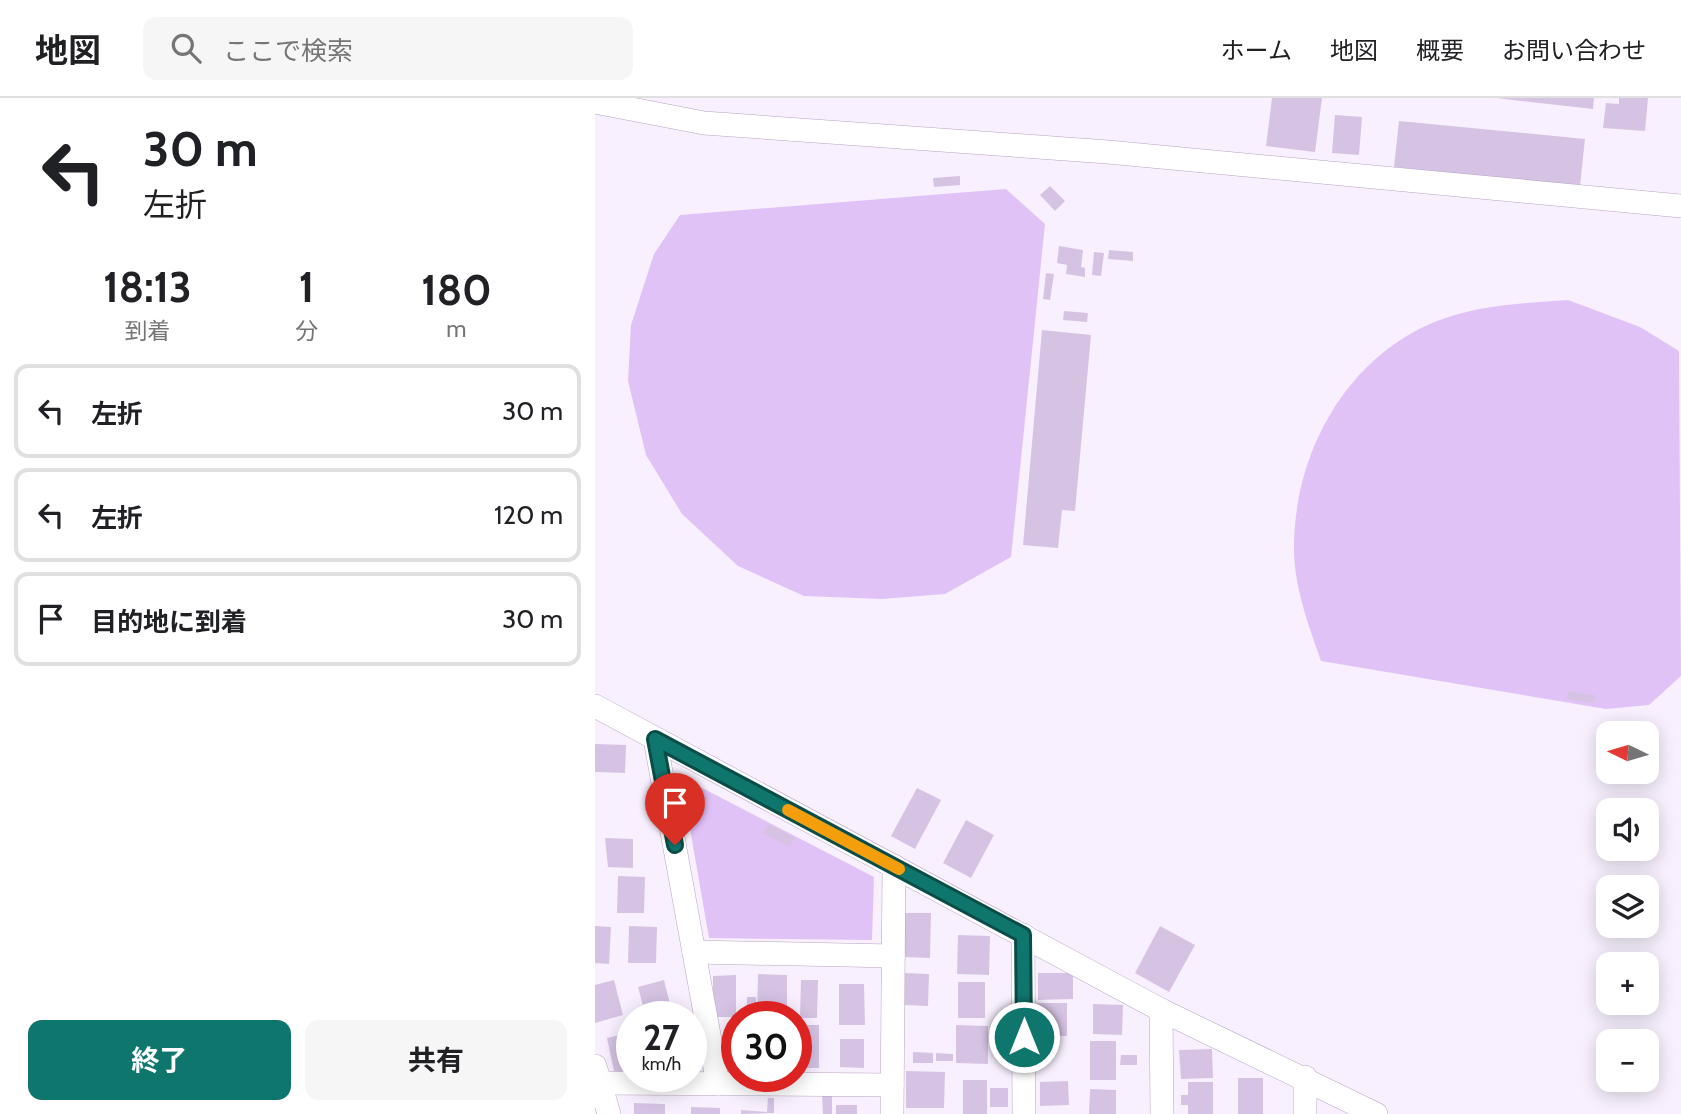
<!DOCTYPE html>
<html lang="ja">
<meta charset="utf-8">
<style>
:root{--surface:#fff;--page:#f6f6f6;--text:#202124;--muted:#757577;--line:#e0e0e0;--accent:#0f766e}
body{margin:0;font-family:Cabin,"Noto Sans JP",sans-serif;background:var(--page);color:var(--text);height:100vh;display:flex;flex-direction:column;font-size:26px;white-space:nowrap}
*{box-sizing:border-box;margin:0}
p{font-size:23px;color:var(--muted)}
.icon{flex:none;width:38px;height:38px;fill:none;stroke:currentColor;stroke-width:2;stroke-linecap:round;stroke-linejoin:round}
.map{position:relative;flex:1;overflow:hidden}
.panel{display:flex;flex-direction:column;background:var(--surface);width:595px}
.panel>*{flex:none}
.top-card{background:#fff;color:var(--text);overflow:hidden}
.needle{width:46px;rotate:275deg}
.controls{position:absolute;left:1001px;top:623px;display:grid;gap:14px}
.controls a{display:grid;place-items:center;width:63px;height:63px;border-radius:14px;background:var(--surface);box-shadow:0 4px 18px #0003;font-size:35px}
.speed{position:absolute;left:21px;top:903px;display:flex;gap:14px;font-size:35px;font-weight:700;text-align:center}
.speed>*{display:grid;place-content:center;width:91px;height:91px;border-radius:50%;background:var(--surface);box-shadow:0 4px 18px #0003;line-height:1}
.speed small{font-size:18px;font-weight:400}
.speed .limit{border:10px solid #d22;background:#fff;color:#111}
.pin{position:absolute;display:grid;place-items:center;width:60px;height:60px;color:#fff;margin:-72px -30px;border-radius:50% 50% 50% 0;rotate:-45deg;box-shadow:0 0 7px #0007}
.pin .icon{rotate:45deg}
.me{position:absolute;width:77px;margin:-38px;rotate:0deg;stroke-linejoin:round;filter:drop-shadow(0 0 5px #0008)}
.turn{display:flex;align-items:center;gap:24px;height:147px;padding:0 28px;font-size:32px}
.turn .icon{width:91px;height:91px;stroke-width:2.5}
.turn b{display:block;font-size:49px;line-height:60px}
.eta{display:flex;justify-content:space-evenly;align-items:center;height:119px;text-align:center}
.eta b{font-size:42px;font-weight:700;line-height:49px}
.button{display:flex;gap:14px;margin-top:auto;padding:14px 28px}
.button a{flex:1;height:80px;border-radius:14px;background:var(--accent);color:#fff;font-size:28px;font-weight:700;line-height:80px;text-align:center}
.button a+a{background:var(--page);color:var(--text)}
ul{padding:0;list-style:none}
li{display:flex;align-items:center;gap:21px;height:94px;margin:0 14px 10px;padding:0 14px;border:4px solid var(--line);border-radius:14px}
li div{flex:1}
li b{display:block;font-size:26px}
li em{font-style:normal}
header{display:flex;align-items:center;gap:42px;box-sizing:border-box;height:98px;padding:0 35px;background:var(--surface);border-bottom:2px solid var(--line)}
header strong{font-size:33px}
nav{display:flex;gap:38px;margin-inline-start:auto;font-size:24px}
.search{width:490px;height:63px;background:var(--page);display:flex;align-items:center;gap:18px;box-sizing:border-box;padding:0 24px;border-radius:14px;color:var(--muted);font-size:26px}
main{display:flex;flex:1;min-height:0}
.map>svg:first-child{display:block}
</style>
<header>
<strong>地図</strong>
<div class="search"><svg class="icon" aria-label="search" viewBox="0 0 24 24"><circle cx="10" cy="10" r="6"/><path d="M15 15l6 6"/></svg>ここで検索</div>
<nav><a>ホーム</a><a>地図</a><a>概要</a><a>お問い合わせ</a></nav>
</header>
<main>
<section class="panel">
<div class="top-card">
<div class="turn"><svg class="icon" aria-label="left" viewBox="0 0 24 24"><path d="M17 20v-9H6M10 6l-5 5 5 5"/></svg><div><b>30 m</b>左折</div></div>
</div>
<div class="eta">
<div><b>18:13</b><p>到着</p></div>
<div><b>1</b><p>分</p></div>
<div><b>180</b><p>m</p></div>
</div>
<ul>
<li><svg class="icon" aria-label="left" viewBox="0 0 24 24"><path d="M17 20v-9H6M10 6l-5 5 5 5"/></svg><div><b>左折</b></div><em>30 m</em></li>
<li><svg class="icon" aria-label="left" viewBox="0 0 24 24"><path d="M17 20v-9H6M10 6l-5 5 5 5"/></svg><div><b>左折</b></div><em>120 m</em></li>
<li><svg class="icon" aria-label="arrive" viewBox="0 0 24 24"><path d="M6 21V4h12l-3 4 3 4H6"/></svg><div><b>目的地に到着</b></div><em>30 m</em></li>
</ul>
<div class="button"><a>終了</a><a>共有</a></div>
</section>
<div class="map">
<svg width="1086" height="1016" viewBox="0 0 1086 1016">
<rect width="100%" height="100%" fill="#f8f0fe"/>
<g fill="#e1c2f7">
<polygon points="411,91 450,126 416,459 350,496 287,501 209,498 143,468 87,416 51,357 33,283 36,227 59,156 85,117"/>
<path d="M973 202 1045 229 1084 253 1086 578 1054 607 1011 611 726 563C713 525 698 487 699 445 701 353 751 262 837 225 880 207 928 205 973 202Z"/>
<polygon points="86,679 279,779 277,842 114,840"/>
</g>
<g fill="#d6c3e4">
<polygon points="677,0 727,0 720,54 671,48"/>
<polygon points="901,0 999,0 998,11"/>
<polygon points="1024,0 1053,0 1050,33 1008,30 1011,5 1024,6"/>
<polygon points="740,17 767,19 764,57 737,55"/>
<polygon points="804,23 990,41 985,88 799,69"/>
<polygon points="365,78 365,87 339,89 338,80"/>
<polygon points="455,88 470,103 460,113 445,97"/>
<polygon points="464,148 488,152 486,169 490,170 490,179 471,176 472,167 462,165"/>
<polygon points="514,152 538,154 538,163 513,161"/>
<polygon points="499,154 509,155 506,178 497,177"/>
<polygon points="451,175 459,176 455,202 448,201"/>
<polygon points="469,213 493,215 492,224 468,222"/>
<polygon points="447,232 496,237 480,413 467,412 463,450 428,447"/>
<polygon points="973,593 1000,597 998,605 972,601"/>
<polygon points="0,646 31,647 30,675 0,674"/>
<polygon points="322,690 346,702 320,751 296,738"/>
<polygon points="371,722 399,737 376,780 348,765"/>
<polygon points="173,726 200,740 194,749 168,735"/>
<polygon points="10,740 38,741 38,770 13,769"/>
<polygon points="23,778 50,779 49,815 22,815"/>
<polygon points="310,815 336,815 335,860 309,859"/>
<polygon points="0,828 16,829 14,866 0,865"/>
<polygon points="34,828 62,829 61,865 33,865"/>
<polygon points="565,828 600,847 574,894 540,875"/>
<polygon points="363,837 395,838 394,877 362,876"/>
<polygon points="310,875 334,876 333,908 309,907"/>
<polygon points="443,875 478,875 478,901 443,902"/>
<polygon points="163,876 192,877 192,919 162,919"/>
<polygon points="141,877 141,919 118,919 118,878"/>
<polygon points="19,882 28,917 0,925 0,887"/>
<polygon points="69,882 77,914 51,919 43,889"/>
<polygon points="206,882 223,882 222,920 205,920"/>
<rect x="363" y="884" width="27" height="36"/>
<polygon points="244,886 269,886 270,927 244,927"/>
<rect x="152" y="899" width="9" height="18"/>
<polygon points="442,905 472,905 472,938 456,938 455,931 442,931"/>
<polygon points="498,906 528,907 527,937 498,936"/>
<rect x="201" y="927" width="23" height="43"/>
<polygon points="361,927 393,928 393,966 361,965"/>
<polygon points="130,930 142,930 142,973 129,972"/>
<polygon points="37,934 37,974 20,978 12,940"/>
<polygon points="245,941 269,941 269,970 245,969"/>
<rect x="495" y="943" width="26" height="39"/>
<polygon points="617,951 618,980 586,981 584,952"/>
<polygon points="318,954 338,955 338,965 318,965"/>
<polygon points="341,955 358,956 358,963 341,963"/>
<polygon points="526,957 542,957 542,967 525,967"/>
<polygon points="311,973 350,974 349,1010 311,1010"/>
<rect x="643" y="980" width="25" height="36"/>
<rect x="368" y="982" width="24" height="34"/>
<polygon points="473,983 474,1007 445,1008 445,984"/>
<polygon points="593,984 618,984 618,1016 593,1016 593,1007 586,1007 586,997 593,997"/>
<rect x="395" y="990" width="18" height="19"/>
<polygon points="495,991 521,992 521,1016 494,1016"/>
<polygon points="237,995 237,1016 228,1016 227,996"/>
<polygon points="173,1000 179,1000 179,1015 146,1016 146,1012 172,1014"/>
<polygon points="39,1005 70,1006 70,1016 39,1016"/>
<rect x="241" y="1007" width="21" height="9"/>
<polygon points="96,1009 125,1010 125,1016 96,1016"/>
</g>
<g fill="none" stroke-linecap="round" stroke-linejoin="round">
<defs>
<g id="street">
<polyline points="0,4 109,25 513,54 1086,108"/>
<polyline points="0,608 566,912 781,1016"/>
<polyline points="60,641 123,986"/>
<polyline points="428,837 429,1016"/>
<polyline points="99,854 298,858"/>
<polyline points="566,912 567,1016"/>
<polyline points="0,968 14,1016"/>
<polyline points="710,979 710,1016"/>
<polyline points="5,985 297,987"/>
<polyline points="297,1016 299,768"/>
</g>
</defs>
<use href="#street" stroke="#b7a4c4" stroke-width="24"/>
<use href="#street" stroke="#fff" stroke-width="23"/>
</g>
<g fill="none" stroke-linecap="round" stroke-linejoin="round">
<defs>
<polyline id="route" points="80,747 60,641 428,837 429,939"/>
</defs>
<use href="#route" stroke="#0a4d48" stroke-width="18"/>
<use href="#route" stroke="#0f766e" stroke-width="12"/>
<polyline stroke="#f59e0b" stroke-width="12" points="193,712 304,771"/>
</g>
</svg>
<div class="controls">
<a><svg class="needle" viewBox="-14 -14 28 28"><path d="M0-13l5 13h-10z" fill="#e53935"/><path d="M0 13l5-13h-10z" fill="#757577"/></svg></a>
<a><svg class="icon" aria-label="sound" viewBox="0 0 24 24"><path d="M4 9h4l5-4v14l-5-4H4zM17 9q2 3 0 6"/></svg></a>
<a><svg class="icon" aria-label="layers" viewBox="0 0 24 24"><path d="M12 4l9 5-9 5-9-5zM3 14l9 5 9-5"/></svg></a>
<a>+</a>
<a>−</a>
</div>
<div class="speed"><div>27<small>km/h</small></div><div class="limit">30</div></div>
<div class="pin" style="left:80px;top:747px;background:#d93025"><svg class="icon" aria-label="arrive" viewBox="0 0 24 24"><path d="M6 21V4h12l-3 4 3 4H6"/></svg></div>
<svg class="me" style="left:429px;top:939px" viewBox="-20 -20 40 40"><circle r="17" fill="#0f766e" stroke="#fff" stroke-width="3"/><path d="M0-11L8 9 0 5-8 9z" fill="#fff"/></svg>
</div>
</main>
